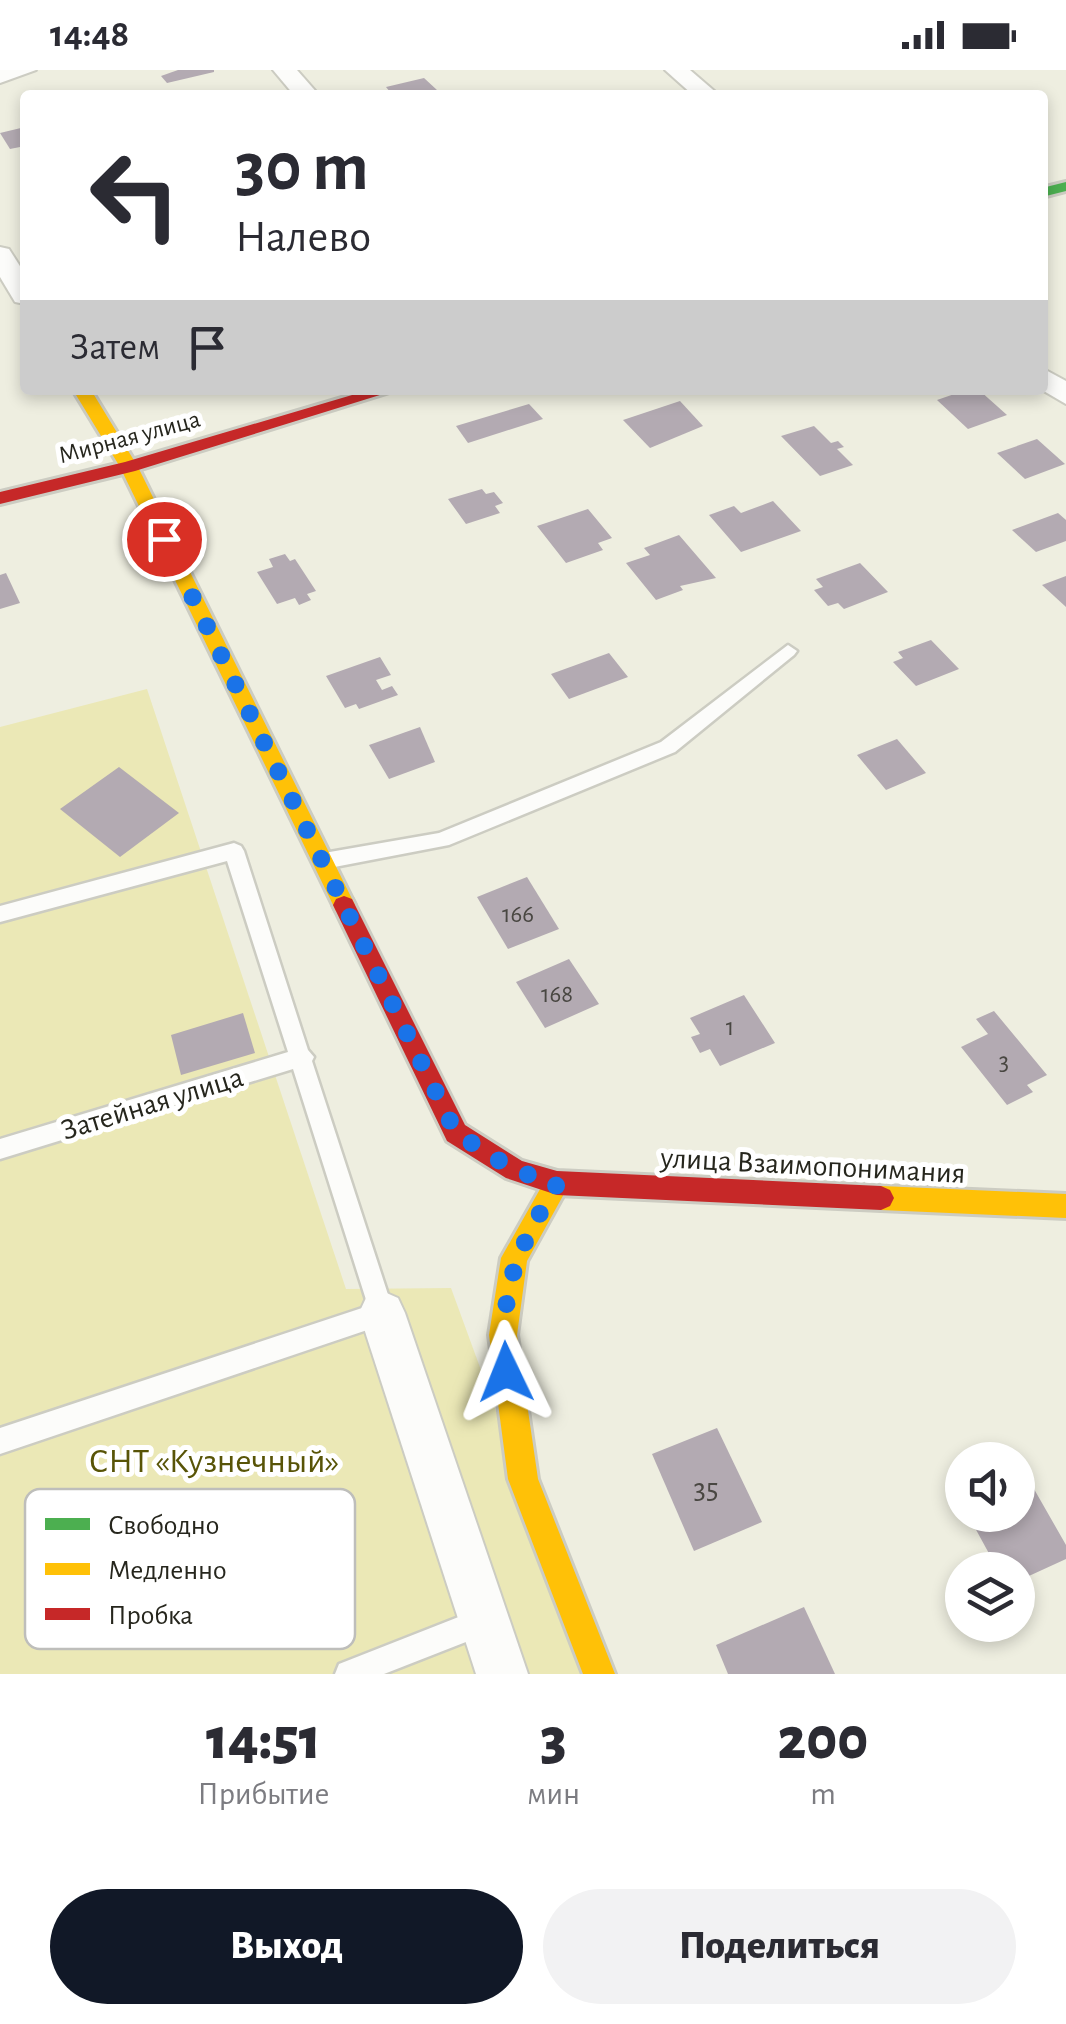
<!DOCTYPE html>
<html lang="ru">
<meta charset="utf-8">
<style>
:root{--surface:#fff;--page:#f2f2f3;--text:#2b2b33;--muted:#7c7c81;--accent:#111827}
body{margin:0;font-family:"Alegreya Sans",sans-serif;background:var(--page);color:var(--text);height:100vh;display:flex;flex-direction:column;font-size:38px;white-space:nowrap}
*{box-sizing:border-box;margin:0}
p{font-size:32px;color:var(--muted)}
.icon{flex:none;width:55px;height:55px;fill:none;stroke:currentColor;stroke-width:2;stroke-linecap:round;stroke-linejoin:round}
.map{position:relative;height:1604px;overflow:hidden}
.panel{display:flex;flex-direction:column;background:var(--surface);flex:1}
.panel>*{flex:none}
.top-card{position:absolute;left:20px;top:20px;width:1028px;height:305px;border-radius:10px;box-shadow:0 5px 15px #0003;background:#fff;color:var(--text);overflow:hidden}
.fabs{position:absolute;left:945px;top:1372px;display:grid;gap:20px}
.fabs a{display:grid;place-items:center;width:90px;height:90px;border-radius:50%;background:var(--surface);box-shadow:0 5px 15px #0003;font-size:50px}
.pin{position:absolute;display:grid;place-items:center;width:85px;height:85px;color:#fff;margin:-42px;border:5px solid #fff;border-radius:50%;box-shadow:0 2px 10px #0007}
.me{position:absolute;width:110px;margin:-55px;rotate:358deg;stroke-linejoin:round;filter:drop-shadow(0 0 8px #0008)}
.turn{display:flex;align-items:center;gap:35px;height:210px;padding:0 50px;font-size:45px}
.turn .icon{width:130px;height:130px;stroke-width:2.5}
.turn b{display:block;font-size:70px;line-height:85px}
.then{display:flex;align-items:center;height:95px;padding:0 50px;background:#0003;gap:20px;font-size:38px}
.eta{display:flex;justify-content:space-evenly;align-items:center;height:170px;text-align:center}
.eta b{font-size:60px;font-weight:800;line-height:70px}
.cta{display:flex;gap:20px;margin-top:auto;padding:20px 50px}
.cta a{flex:1;height:115px;border-radius:60px;background:var(--accent);color:#fff;font-size:40px;font-weight:800;line-height:115px;text-align:center}
.cta a+a{background:var(--page);color:var(--text)}
.status{display:flex;justify-content:space-between;align-items:center;height:70px;padding:0 50px;background:var(--surface);direction:ltr}
.status svg{height:28px;fill:currentColor}
.map>svg:first-child{display:block}
</style>
<div class="status"><b>14:48</b><svg viewBox="0 0 49 12"><path d="M0 12V9h3v3zM5 12V6h3v6zM10 12V3h3v9zM15 12V0h3v12zM26 1h20v11H26zM47 4h2v5h-2z"/></svg></div>
<div class="map">
<svg width="1066" height="1604" viewBox="0 0 1066 1604">
<rect width="100%" height="100%" fill="#eeeee0"/>
<polygon fill="#ebe8b6" points="147,619 346,1219 451,1218 592,1604 0,1604 0,657"/>
<g fill="#b3aab2">
<polygon points="178,0 214,0 214,2 167,13 161,6"/>
<polygon points="424,8 437,20 382,25 390,22 386,17"/>
<polygon points="25,57 25,76 10,79 0,63"/>
<polygon points="966,320 979,320 1007,345 968,359 937,330"/>
<polygon points="680,331 703,356 650,378 623,350"/>
<polygon points="529,334 543,349 468,373 456,356"/>
<polygon points="814,356 831,373 838,371 844,377 837,379 853,395 820,406 781,366"/>
<polygon points="1037,369 1065,394 1025,409 997,383"/>
<polygon points="482,419 486,424 494,422 503,433 495,436 500,443 466,454 448,429"/>
<polygon points="773,431 801,461 741,482 709,445 734,436 741,443"/>
<polygon points="588,439 612,468 598,473 603,480 566,493 537,456"/>
<polygon points="1058,443 1066,450 1066,471 1036,482 1012,460"/>
<polygon points="679,465 716,508 680,516 683,520 656,530 626,493 650,485 644,478"/>
<polygon points="285,484 290,491 295,489 316,521 307,524 311,530 299,535 295,528 277,534 257,502 273,497 269,489"/>
<polygon points="860,493 888,522 844,539 838,533 828,536 814,520 823,517 816,509"/>
<polygon points="6,503 20,533 0,539 0,505"/>
<polygon points="1066,506 1066,537 1042,515"/>
<polygon points="931,570 959,599 916,616 893,592 903,588 898,582"/>
<polygon points="609,583 628,607 569,629 551,604"/>
<polygon points="380,587 391,605 376,610 382,620 392,616 398,625 359,639 356,634 345,638 326,606"/>
<polygon points="420,657 435,692 389,709 369,675"/>
<polygon points="897,669 926,703 886,720 857,685"/>
<polygon points="119,697 179,743 120,787 60,739"/>
<polygon points="527,807 559,859 508,879 477,827"/>
<polygon points="569,889 599,934 545,958 516,912"/>
<polygon points="744,925 775,973 720,996 710,979 700,983 691,967 700,964 690,948"/>
<polygon points="994,941 1047,1005 1027,1015 1033,1022 1007,1035 961,977 988,964 976,949"/>
<polygon points="243,943 255,983 181,1005 171,965"/>
<polygon points="717,1358 762,1452 694,1481 652,1384"/>
<polygon points="1018,1391 1066,1475 1066,1489 1018,1511 1018,1500 998,1500 968,1445 1018,1445"/>
<polygon points="804,1537 835,1604 728,1604 716,1575"/>
</g>
<g fill="none" stroke-linecap="round" stroke-linejoin="round">
<defs>
<g id="lane">
<polygon points="788,575 797,581 794,585 675,682 449,775 324,799 317,797 314,791 317,785 324,783 439,763 661,672"/>
<polygon points="234,773 241,776 244,781 308,980 314,987 312,991 394,1243 391,1251 382,1255 0,1384 0,1358 368,1236 293,999 0,1089 0,1069 288,982 227,791 0,852 0,836"/>
<polygon points="484,1537 494,1541 498,1551 494,1561 384,1604 335,1604 339,1594"/>
</g>
<g id="street">
<polygon points="0,0 36,0 0,13"/>
<polygon points="273,0 297,0 319,25 294,25"/>
<polygon points="665,0 690,0 719,25 693,25"/>
<polygon points="0,177 9,179 25,204 25,234 15,232 0,207"/>
<polygon points="1042,298 1066,311 1066,334 1042,320"/>
<polygon points="382,1221 398,1228 405,1243 528,1604 476,1604 359,1243 366,1228"/>
</g>
<polygon id="fast" points="1066,112 1066,121 1042,127 1042,118"/>
<g id="slow">
<polygon points="73,320 91,320 138,397 355,835 352,841 336,841 120,397"/>
<polygon points="557,1101 566,1105 570,1113 527,1191 517,1265 538,1409 615,1604 583,1604 508,1409 489,1265 501,1188 548,1105"/>
<polygon points="881,1116 1066,1124 1066,1148 881,1140 872,1136 868,1128 872,1120"/>
</g>
<g id="jam">
<polygon points="369,320 396,320 135,401 0,434 0,422 125,392"/>
<polygon points="344,826 352,829 465,1055 522,1091 557,1101 881,1116 890,1120 894,1128 890,1136 881,1140 557,1125 506,1108 447,1071 333,835 336,829"/>
</g>
</defs>
<use href="#lane" stroke="#ccccc2" stroke-width="5"/>
<use href="#street" stroke="#ccccc2" stroke-width="4"/>
<use href="#fast" stroke="#ccccc2" stroke-width="6"/>
<use href="#slow" stroke="#ccccc2" stroke-width="6"/>
<use href="#jam" stroke="#ccccc2" stroke-width="6"/>
<use href="#lane" fill="#fcfcfa" fill-rule="evenodd"/>
<use href="#street" fill="#fcfcfa" fill-rule="evenodd"/>
<use href="#fast" fill="#4caf50" fill-rule="evenodd"/>
<use href="#slow" fill="#ffc107" fill-rule="evenodd"/>
<use href="#jam" fill="#c62828" fill-rule="evenodd"/>
</g>
<g fill="none" stroke-linecap="round" stroke-linejoin="round">
<path stroke="#1a73e8" stroke-width="18" stroke-dasharray="0 32.4" d="M164 469 456 1063 514 1100 557 1114C515 1184 499 1219 506 1302"/>
</g>
<g text-anchor="middle" stroke-width="10" stroke-linejoin="round" paint-order="stroke">
<g font-size="25" fill="#26261d" stroke="#fff">
<text transform="translate(129 366) rotate(-15)" y="9">Мирная улица</text>
</g>
<g font-size="25" fill="#494742">
<text x="518" y="852">166</text>
<text x="557" y="932">168</text>
<text x="730" y="965">1</text>
<text x="1004" y="1000">3</text>
</g>
<g font-size="30" fill="#26261d" stroke="#fff">
<text transform="translate(152 1033) rotate(-17)" y="10">Затейная улица</text>
<text transform="translate(813 1095) rotate(3)" y="10">улица Взаимопонимания</text>
</g>
<g font-size="30" fill="#494742">
<text x="706" y="1428">35</text>
</g>
<g font-size="35" fill="#585407" stroke="#fff">
<text x="214" y="1402">СНТ «Кузнечный»</text>
</g>
</g>
<rect x="25" y="1419" width="330" height="160" rx="15" fill="#fff" stroke="#bebebb" stroke-width="2.5"/>
<rect x="45" y="1448" width="45" height="12" fill="#4caf50"/>
<rect x="45" y="1493" width="45" height="12" fill="#ffc107"/>
<rect x="45" y="1538" width="45" height="12" fill="#c62828"/>
<g font-size="28" fill="#26261d">
<text x="108" y="1464">Свободно</text>
<text x="108" y="1509">Медленно</text>
<text x="108" y="1554">Пробка</text>
</g>
</svg>
<div class="fabs">
<a><svg class="icon" aria-label="sound" viewBox="0 0 24 24"><path d="M4 9h4l5-4v14l-5-4H4zM17 9q2 3 0 6"/></svg></a>
<a><svg class="icon" aria-label="layers" viewBox="0 0 24 24"><path d="M12 4l9 5-9 5-9-5zM3 14l9 5 9-5"/></svg></a>
</div>
<div class="pin" style="left:164px;top:469px;background:#d93025"><svg class="icon" aria-label="arrive" viewBox="0 0 24 24"><path d="M6 21V4h12l-3 4 3 4H6"/></svg></div>
<svg class="me" style="left:506px;top:1302px" viewBox="-20 -20 40 40"><path d="M0-17L14 15 0 8-14 15z" fill="#1a73e8" stroke="#fff" stroke-width="4"/></svg>
<div class="top-card">
<div class="turn"><svg class="icon" aria-label="left" viewBox="0 0 24 24"><path d="M17 20v-9H6M10 6l-5 5 5 5"/></svg><div><b>30 m</b>Налево</div></div>
<div class="then">Затем<svg class="icon" aria-label="arrive" viewBox="0 0 24 24"><path d="M6 21V4h12l-3 4 3 4H6"/></svg></div>
</div>
</div>
<section class="panel">
<div class="eta">
<div><b>14:51</b><p>Прибытие</p></div>
<div><b>3</b><p>мин</p></div>
<div><b>200</b><p>m</p></div>
</div>
<div class="cta"><a>Выход</a><a>Поделиться</a></div>
</section>
